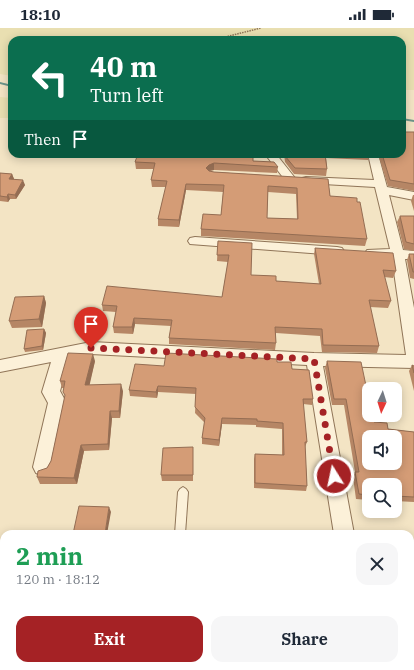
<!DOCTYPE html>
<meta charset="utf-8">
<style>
:root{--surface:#fff;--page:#f6f6f7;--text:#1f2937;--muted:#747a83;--accent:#a52225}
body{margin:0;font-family:"IBM Plex Serif",serif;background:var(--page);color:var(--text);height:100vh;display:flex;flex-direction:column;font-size:15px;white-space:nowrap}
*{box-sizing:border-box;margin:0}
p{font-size:13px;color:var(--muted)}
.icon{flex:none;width:22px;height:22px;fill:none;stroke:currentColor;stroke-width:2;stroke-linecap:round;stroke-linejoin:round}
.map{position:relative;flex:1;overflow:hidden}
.sheet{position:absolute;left:0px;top:502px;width:414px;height:140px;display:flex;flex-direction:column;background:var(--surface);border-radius:12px 12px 0 0;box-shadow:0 2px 10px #0003}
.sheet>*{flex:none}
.banner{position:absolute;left:8px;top:8px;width:398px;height:122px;border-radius:12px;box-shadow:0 2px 10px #0003;background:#0b6e4f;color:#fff;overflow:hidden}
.needle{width:26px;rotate:184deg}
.controls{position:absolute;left:362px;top:354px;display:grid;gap:8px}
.controls a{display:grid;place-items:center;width:40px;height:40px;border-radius:8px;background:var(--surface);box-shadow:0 2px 10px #0003;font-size:20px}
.pin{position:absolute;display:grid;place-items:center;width:34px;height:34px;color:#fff;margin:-41px -17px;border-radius:50% 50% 50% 0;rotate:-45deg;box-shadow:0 0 4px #0007}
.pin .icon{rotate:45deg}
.me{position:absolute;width:44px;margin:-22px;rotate:350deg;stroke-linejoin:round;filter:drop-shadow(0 0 3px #0008)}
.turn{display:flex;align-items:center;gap:14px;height:84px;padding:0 16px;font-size:18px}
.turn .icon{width:52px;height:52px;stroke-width:2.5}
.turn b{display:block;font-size:28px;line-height:34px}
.then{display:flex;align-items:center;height:38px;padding:0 16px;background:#0003;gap:8px;font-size:15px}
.round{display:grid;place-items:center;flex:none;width:42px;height:42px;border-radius:12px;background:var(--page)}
.overview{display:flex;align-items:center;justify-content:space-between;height:68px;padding:0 16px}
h1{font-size:24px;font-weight:700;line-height:30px;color:#1e9e55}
.cta{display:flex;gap:8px;margin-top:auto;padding:8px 16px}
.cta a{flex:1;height:46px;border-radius:12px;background:var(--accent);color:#fff;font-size:16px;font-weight:700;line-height:46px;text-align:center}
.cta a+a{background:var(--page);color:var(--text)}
.status{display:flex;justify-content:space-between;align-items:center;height:28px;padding:0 20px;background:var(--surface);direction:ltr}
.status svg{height:11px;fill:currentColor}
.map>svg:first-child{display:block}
</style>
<div class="status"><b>18:10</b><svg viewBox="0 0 49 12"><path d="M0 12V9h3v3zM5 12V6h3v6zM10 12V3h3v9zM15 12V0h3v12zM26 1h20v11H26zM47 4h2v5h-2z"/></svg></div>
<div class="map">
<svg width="414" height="642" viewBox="0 0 414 642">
<rect width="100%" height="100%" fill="#f3e4c4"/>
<g fill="#e9dfb1">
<polygon points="0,0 414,0 414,62 402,62 402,12 12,12 12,48 0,46"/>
<polygon points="0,69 12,70 12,90 0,90"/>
</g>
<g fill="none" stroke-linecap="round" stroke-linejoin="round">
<g fill="#6c958a" fill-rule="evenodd">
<polygon points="0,54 12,57 12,59 0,56"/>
<polygon points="402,90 414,92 414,94 402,92"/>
</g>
<defs>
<polygon id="lane" points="183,459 186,461 188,464 185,506 175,506 178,464 180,461"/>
<g id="street">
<polygon points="265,126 276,126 295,150 293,152 285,152"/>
<polygon points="368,126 378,126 387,159 414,164 414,172 389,167 403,222 414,223 414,231 405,231 414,280 414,340 323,338 354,506 334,506 307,337 91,326 69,331 60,363 66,374 53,439 50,445 43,448 36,445 33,439 48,375 42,364 51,334 0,344 0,332 91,314 314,325 406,327 392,230 367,228 365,225 367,222 390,221 375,159 306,155 302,154 300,152 302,150 306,149 374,152"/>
<polygon points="195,209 337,219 342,220 344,223 342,226 337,227 190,216 188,213 190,210"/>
<rect x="410" y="610" width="4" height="24"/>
</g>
</defs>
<use href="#lane" stroke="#907558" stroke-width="2"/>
<use href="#street" stroke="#907558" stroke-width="2"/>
<polyline stroke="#907558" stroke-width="1.5" stroke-dasharray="1.5 1" stroke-linecap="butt" points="213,12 261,0"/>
<use href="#lane" fill="#fcf1d9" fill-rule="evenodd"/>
<use href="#street" fill="#fcf1d9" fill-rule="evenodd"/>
</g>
<g fill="#b68665" fill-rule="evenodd">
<polygon points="403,104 414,104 414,163 388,158 378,126 402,126 402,106"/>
<polygon points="284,126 369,126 368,132 326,130 327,141 326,148 294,146 285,134"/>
<path d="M253 133 278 139 277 145 214 142 209 143 214 144 328 151 330 168 357 174 367 211 365 218 201 208V201L221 187 223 164 186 162 179 199 158 198V191L166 159H152L151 152 154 141H136L135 134ZM268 164 296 166 297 191 267 190Z"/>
<polygon points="0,145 12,146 14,151 13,152 25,157 16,171 10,171 8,174 0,173"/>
<polygon points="413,167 414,167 414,183 411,173"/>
<polygon points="400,188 414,188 414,223 404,221 397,194"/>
<polygon points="218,213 251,247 276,253 319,256 314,226 315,220 396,243 393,250 384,249 391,273 388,280 370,279 379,318 377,325 322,324 320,308 276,305 276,315 275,322 169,316 169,310 171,298 135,296 133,306 114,305 113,299 116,284 103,283 102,277 222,269 228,234 217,233"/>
<polygon points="409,226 414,226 414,251 410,250 407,232"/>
<polygon points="44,268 46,275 42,299 12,300 9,293"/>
<polygon points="44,301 46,305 43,322 25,324 24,321"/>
<polygon points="95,333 89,357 123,363 120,390 112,390 109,422 84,423 77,456 40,456 37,449 47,440 51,433 65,368 64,360 62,360 60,353"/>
<polygon points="327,333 374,394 388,401 414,404 414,474 395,473 395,457 369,457 369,472 356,471 353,449 355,444 344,377 332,377 325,340"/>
<polygon points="277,334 292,341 313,371 312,377 303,376 307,414 305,419 307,458 306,463 254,460 254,431 255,426 282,427 282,401 256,399 256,397 222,396 219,418 202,416 202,410 205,395 195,385 196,366 158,364 157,370 130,368 129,362 164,338"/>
<polygon points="412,337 414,338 414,363 409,343"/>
<polygon points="193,419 193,453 162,453 161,447"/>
</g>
<g fill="#946d53">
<polygon points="214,135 214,142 209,143 206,140 209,137"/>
<polygon points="12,146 14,151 10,156 9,151"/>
<polygon points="23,152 25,157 16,171 15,167"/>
<polygon points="186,156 186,162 179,199 179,192"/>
<polygon points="8,166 10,171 8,174 7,169"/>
<polygon points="44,268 46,275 42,299 39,291"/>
<polygon points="134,290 135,296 133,306 132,299"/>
<polygon points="44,301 46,305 43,322 42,318"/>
<polygon points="93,326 95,333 88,364 85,357"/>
<polygon points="121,356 123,363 120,390 119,383"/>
<polygon points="158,358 158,364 157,370 156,364"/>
<polygon points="110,383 112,390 109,422 108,416"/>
<polygon points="222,390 222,396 219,418 219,412"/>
<polygon points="81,417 84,423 77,456 74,450"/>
<polygon points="109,479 111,484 107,506 105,506"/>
<polygon points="116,638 118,638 118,642 115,642"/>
</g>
<g fill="#d49c76" stroke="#946d53" fill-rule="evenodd">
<polygon points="403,104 414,104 414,156 390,152 382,126 402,126 402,108 405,109"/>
<path d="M138 126H180L216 128V126H253V133L274 134 278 139 214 135 209 137 206 140 209 143 214 144 328 151 330 168 357 170V174H360L367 211 201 201 203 186 221 187 224 157 186 156 179 192 158 191 167 153 151 152 155 135 135 134ZM268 158 297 160 298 191 267 190Z"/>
<polygon points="285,126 325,126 327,141 295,140 285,128"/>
<polygon points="0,145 12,146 9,151 23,152 15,167 8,166 7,169 0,168"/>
<polygon points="400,188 414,188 414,216 406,214"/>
<polygon points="218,213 252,215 251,247 276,248 276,253 321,256 315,220 393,225 396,243 383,242 391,273 369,272 379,318 323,317 322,301 275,299 276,315 169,310 172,292 134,290 132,299 113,299 117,278 102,277 107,258 222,269 229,227 217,227"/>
<polygon points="409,226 414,226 414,244 413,244"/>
<polygon points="44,268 39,291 9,293 15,269"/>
<polygon points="44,301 42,318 24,321 27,302"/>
<polygon points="68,325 93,326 85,357 121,356 119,383 110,383 108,416 81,417 74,450 37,449 38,443 47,440 51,433 65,367 63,364 65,353 60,353"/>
<polygon points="166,325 277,331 277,334 291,334 292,341 309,342 313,371 303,371 307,414 305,414 307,458 255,455 255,426 284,427 283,395 257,393 257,391 222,390 219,412 202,410 205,390 195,379 196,360 158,358 156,364 129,362 135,336 164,338"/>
<path d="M327 333 361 334 369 372V387H372L374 394 387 395 388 401 414 404V469L395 468V457H369V467L359 466 355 444H359L346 371H334ZM369 409H395V435H369Z"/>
<polygon points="412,337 414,338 414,345"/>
<polygon points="193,419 193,447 161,447 163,420"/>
<polygon points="79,478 109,479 105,506 73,506"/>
<polygon points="68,638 116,638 115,642 67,642"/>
</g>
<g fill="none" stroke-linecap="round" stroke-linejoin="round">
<polyline stroke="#a52225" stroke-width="7" stroke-dasharray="0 12.6" points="91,320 314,331 334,448"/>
</g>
</svg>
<div class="controls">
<a><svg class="needle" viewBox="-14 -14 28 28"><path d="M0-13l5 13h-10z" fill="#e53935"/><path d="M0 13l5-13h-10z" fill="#747a83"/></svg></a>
<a><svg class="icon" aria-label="sound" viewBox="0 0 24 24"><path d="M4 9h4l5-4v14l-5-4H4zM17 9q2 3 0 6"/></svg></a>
<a><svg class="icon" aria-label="search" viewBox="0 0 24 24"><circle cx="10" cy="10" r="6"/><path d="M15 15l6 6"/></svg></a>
</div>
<div class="pin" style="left:91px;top:320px;background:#d93025"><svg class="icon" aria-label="arrive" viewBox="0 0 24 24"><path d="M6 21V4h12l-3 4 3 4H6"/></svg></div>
<svg class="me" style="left:334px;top:448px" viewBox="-20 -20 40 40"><circle r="17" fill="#a52225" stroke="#fff" stroke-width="3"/><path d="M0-11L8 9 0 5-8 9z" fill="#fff"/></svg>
<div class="banner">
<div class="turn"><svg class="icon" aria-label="left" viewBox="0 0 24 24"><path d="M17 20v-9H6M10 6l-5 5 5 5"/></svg><div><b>40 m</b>Turn left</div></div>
<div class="then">Then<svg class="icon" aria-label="arrive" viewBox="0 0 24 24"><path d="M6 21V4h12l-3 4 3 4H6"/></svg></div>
</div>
<section class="sheet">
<div class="overview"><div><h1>2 min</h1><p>120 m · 18:12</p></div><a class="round"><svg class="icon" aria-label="close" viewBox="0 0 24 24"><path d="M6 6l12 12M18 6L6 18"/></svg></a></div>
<div class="cta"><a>Exit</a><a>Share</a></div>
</section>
</div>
